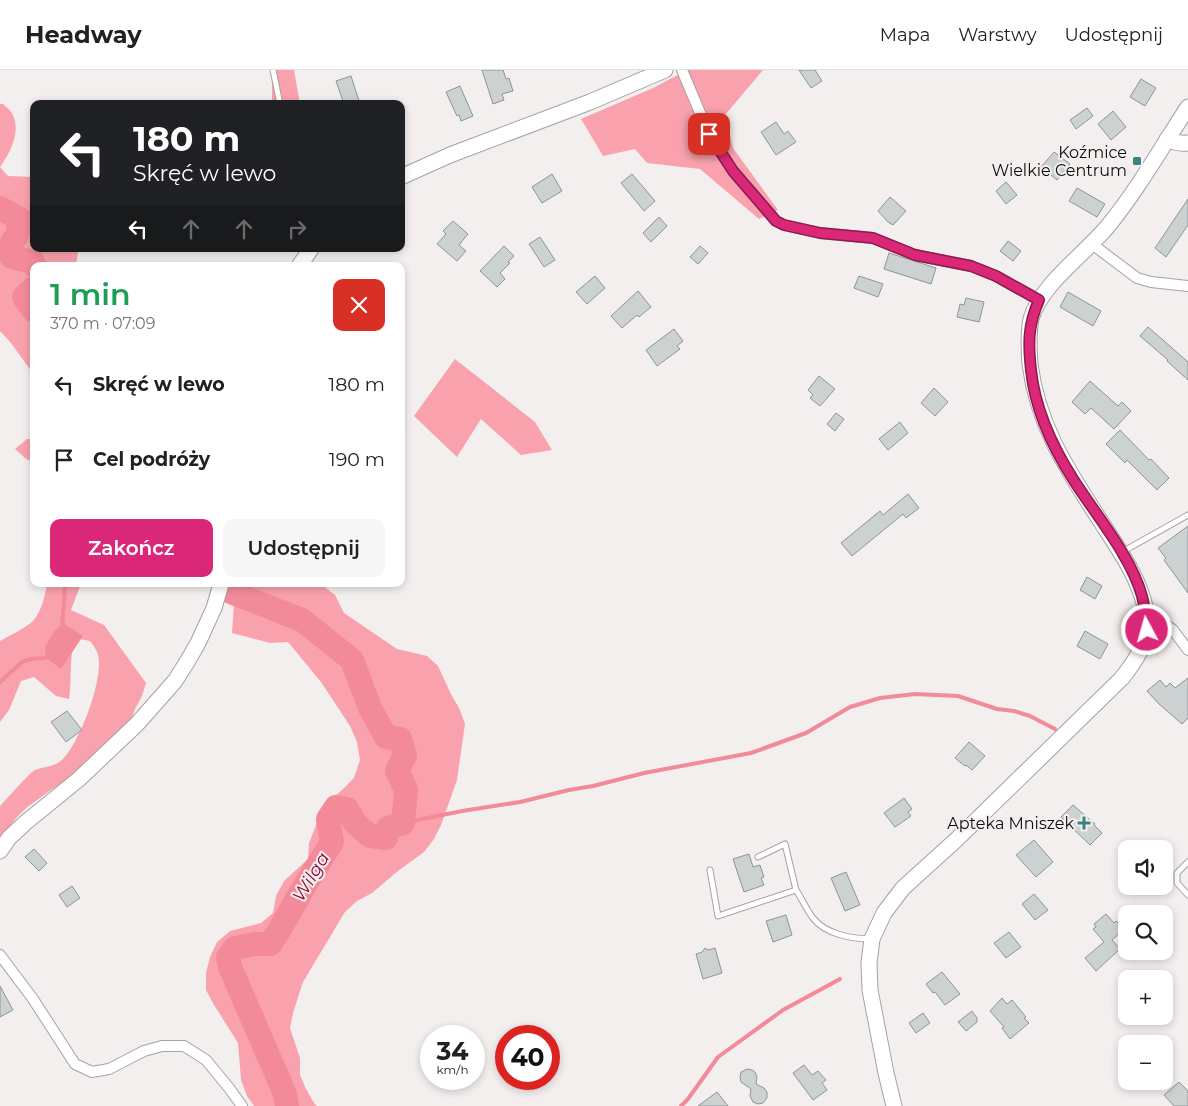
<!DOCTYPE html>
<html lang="pl">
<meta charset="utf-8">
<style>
:root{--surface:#fff;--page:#f6f6f6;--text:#202124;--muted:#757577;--line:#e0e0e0;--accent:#db2777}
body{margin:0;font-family:Montserrat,sans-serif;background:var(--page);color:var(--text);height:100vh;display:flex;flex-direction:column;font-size:19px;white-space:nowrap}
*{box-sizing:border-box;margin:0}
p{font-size:16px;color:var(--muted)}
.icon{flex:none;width:28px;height:28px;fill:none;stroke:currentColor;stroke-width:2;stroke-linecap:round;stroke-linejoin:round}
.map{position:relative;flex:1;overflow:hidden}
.panel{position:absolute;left:30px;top:192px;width:375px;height:325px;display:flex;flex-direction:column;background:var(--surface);border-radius:10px;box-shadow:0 2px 8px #0003}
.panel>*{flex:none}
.guide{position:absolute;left:30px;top:30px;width:375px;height:152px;border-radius:10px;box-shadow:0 2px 8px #0003;background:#202124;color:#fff;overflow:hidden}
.buttons{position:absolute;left:1118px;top:770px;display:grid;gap:10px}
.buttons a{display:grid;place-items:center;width:55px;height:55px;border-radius:10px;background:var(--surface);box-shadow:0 2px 8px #0003;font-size:25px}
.speed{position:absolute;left:420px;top:955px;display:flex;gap:10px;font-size:25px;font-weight:700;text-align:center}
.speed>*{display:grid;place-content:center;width:65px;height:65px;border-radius:50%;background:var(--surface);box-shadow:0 2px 8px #0003;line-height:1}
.speed small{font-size:12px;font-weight:400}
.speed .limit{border:8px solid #d22;background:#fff;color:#111}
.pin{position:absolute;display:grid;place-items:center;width:42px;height:42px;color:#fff;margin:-21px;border-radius:10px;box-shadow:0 2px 8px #0006}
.me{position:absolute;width:55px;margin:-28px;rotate:354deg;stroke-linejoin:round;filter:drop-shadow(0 0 4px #0008)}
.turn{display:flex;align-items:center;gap:18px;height:105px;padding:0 20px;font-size:22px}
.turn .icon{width:65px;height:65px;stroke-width:2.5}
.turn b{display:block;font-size:35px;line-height:42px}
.lanes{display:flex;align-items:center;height:48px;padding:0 20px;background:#0003;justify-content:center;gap:25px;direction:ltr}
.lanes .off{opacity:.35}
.round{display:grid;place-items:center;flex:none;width:52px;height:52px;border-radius:10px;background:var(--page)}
.overview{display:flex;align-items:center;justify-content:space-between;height:85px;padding:0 20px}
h1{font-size:30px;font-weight:600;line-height:38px;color:#1e9e55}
.primary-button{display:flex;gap:10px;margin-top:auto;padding:10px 20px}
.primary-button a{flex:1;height:58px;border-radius:10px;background:var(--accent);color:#fff;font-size:20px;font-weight:600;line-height:58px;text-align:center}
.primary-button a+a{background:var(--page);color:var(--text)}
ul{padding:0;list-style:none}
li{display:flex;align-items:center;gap:15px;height:75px;padding:0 20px}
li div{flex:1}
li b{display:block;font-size:19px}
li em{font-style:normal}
header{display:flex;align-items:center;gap:30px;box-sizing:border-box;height:70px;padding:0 25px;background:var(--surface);border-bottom:1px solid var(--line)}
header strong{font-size:24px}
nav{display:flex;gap:28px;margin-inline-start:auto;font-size:18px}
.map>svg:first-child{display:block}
</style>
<header>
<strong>Headway</strong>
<nav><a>Mapa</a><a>Warstwy</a><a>Udostępnij</a></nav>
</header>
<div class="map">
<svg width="1188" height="1036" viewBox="0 0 1188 1036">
<rect width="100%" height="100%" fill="#f4efef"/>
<g fill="#f9a2ad">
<polygon points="272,0 294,0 300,34 272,34"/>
<polygon points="687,0 763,0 725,45 733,78 778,140 759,149 700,99 647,93 635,79 603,86 581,49 653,18"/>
<path d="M0 34H3C6 37 10 40 12 43 22 61 10 83 0 97L8 106 34 107V179H67L78 182 76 196H34V305L11 273 0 261Z"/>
<polygon points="455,289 535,352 552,380 521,385 481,349 457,387 414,346"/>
<polygon points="27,369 34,369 34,392 26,389 15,379"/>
<path d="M47 514H81L71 540 104 555 146 613 142 626 135 639 130 653 77 705 51 720 26 738 16 748 0 770V736C6 730 29 703 35 700 44 696 54 698 63 689 80 671 104 609 98 585 97 580 93 575 90 571L75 568C69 587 72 608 69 629L56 626 34 607 21 611 9 640 0 652V571C9 566 25 558 32 552 41 543 45 526 47 514Z"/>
<polygon points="243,514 321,514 335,525 344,543 397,579 427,586 438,596 451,624 459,638 465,654 457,710 441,755 434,769 424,782 398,801 372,823 357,831 345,842 303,912 293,943 290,958 300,988 300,1005 306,1019 314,1033 317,1036 254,1036 247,1026 241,1010 238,973 214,935 206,920 206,903 210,887 217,872 230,861 261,853 273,843 276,826 284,811 308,789 309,773 315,758 319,742 330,730 342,720 354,708 360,690 357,672 350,656 321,612 288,572 270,573 232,563 234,534"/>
</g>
<polygon fill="#f38a99" points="63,553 83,566 61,599 46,588 45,577 55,560"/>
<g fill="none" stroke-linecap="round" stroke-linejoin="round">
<g stroke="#f38a99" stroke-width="4">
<polyline points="62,558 65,517 67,514"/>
<polyline points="0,612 22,592 31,589 46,588 49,585"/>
<polyline points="403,753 462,741 520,732 569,720 593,716 644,703 751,683 806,663 850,637 880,628 915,624 958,626 997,639 1014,641 1030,646 1055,659"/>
<polyline points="681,1036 688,1029 718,987 783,940 840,909"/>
</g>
<g stroke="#f38a99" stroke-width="24">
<polyline points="0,138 20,149 17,165 7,180 12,187 33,192 35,196"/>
<polyline points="34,218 24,227 34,241"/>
<polyline points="231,522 302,550 352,590 370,638 386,667 400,669 405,685 397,701 406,720 403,753 388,758 386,768 370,766 355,753 347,739 336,737 328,749 332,772 302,820 280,859 270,874 255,874 235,878 228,887 230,897 285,1024 287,1036"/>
</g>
</g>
<g fill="#ccd1d1" stroke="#8e9494">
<polygon points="482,0 503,0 506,9 509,8 513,21 502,24 504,30 493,34"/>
<polygon points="799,0 815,0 822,11 811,18"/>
<polygon points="351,6 360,34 344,34 336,11"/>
<polygon points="1141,9 1156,18 1145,36 1130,27"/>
<polygon points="460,16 473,46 461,51 459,45 457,46 446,22"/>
<polygon points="1087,38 1093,46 1076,59 1070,50"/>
<polygon points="1113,41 1126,57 1111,70 1098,54"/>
<polygon points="776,52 784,64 788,61 796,72 776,85 761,62"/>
<polygon points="1054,82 1070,94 1057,110 1041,97"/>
<polygon points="552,104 562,121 542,133 532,117"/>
<polygon points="632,104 655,131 644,141 621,113"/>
<polygon points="1006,112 1017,125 1006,134 996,121"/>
<polygon points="1077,118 1105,134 1097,147 1069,131"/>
<polygon points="890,127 906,141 893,155 888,152 878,141"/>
<polygon points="1188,129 1188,155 1166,187 1155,178"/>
<polygon points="659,147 667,156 651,172 643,163"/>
<polygon points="453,151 468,164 459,175 466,181 457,191 437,174 446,164 443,161"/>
<polygon points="540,167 555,190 544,197 529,174"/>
<polygon points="1008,171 1021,181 1013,191 1000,181"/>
<polygon points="504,176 514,186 508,192 510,193 500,203 505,209 497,217 480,201"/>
<polygon points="700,176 708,183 698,194 690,187"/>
<polygon points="889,183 936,198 931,214 884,199"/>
<polygon points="595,206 605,218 587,234 576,222"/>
<polygon points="859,206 883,214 878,227 854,218"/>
<polygon points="638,221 651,237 639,247 637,245 622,258 611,246"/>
<polygon points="1068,222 1101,241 1093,256 1060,237"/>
<polygon points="966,228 984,232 979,252 957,247 960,234 964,235"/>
<polygon points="1148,257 1188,292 1188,310 1167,291 1168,290 1140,266"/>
<polygon points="674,259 683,271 677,276 680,279 657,296 646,280"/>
<polygon points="819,306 835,319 820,336 810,328 813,325 808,320"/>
<polygon points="1090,311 1118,336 1122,332 1131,341 1114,359 1091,338 1085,344 1072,332"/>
<polygon points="934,318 948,332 935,346 921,333"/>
<polygon points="836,343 844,349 835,361 827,354"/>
<polygon points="900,352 908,363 888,380 879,369"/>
<polygon points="1120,360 1149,390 1151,389 1169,408 1157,420 1127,390 1125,393 1106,374"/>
<polygon points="908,424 919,438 906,448 903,444 852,486 841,473 880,441 883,445"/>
<polygon points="1188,456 1188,523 1164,490 1166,488 1158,478"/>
<polygon points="1087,507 1102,516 1095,529 1080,520"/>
<polygon points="1085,561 1108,574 1100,589 1077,576"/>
<polygon points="1188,608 1188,648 1182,654 1159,634 1147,621 1160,610 1166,617 1170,613 1175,618"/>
<polygon points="67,641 82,660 66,672 51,652"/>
<polygon points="969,672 985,686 972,700 966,695 965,696 955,688"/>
<polygon points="904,728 912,739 908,742 911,746 895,757 884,743"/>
<polygon points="1073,735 1095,754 1094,755 1102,763 1090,775 1061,747"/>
<polygon points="1034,770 1053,792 1036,807 1016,785"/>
<polygon points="34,779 47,793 39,801 25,787"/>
<polygon points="749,784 753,797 760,795 764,807 761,808 764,815 744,822 733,789"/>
<polygon points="846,802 860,835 845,841 831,808"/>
<polygon points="72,816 80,828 67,837 59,825"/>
<polygon points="1034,824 1048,840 1035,850 1022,834"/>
<polygon points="1106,844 1114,853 1116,851 1124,859 1112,870 1120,879 1096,901 1085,888 1104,872 1093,859 1096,857 1094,854"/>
<polygon points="786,845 792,865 773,872 766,851"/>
<polygon points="1009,862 1021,877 1006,888 994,873"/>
<polygon points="705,878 708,880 715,878 722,903 703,909 696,884 702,882"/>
<polygon points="942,902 960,924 945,935 935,922 933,923 926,914"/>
<polygon points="0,916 13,940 0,947"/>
<polygon points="1002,928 1007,934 1012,930 1026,947 1024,948 1029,953 1010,969 1002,958 1004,957 990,941"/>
<polygon points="972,941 977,948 977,952 966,961 958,952"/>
<polygon points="923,943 930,953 916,963 909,953"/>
<polygon points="804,995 812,1005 818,1001 826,1010 822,1013 827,1020 813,1030 793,1003"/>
<polygon points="747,999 752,1000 755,1002 757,1007 756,1014 764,1018 767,1022 767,1028 763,1033 758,1034 753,1032 750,1026 751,1019 741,1012 740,1007 741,1002"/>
<polygon points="1179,1012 1188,1021 1188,1036 1174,1036 1164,1025"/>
<polygon points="717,1022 728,1036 698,1036"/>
</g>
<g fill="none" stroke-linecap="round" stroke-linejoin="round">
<defs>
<g id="lane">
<polyline points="273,0 280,34"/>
<polyline points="1122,482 1188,445"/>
<polyline points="758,787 785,774 796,820"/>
<polyline points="1188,792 1177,803 1177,813 1188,825"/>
<path d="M710 800 718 846 796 820C802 829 806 839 813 848 825 864 852 869 871 869"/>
</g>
<g id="street">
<polyline points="682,0 709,64 733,101 776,151 784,155 820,163 873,168 915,185 971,196 996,206 1039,230"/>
<polyline points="1092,174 1137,208 1151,212 1188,216"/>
<polyline points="1146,541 1173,560 1188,580"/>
<polyline points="0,885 33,929 75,994 92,1002 109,999 144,981 162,976 184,976 206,990 229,1018 242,1036"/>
</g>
<g id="secondary">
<path d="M1167 69C1175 73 1180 74 1188 73"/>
<polyline points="401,107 450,85 590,32 665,0"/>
<polyline points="299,196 311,179"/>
<polyline points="0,781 9,768 25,753 79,709 137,654 175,611 187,592 198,573 214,538 221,514"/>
<path d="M894 1036 886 1003 870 920 869 893 872 869 884 843 903 818 956 770 1122 608C1133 594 1143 580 1146 562 1152 528 1123 485 1105 458 1071 405 1038 359 1030 294 1029 280 1028 263 1031 249 1040 215 1085 184 1108 156 1138 119 1162 77 1188 37"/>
</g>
</defs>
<use href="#lane" stroke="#a6a0a1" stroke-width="7"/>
<use href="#street" stroke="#a6a0a1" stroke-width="12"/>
<use href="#secondary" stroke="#a6a0a1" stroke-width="17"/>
<use href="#lane" stroke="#fff" stroke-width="5"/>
<use href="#street" stroke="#fff" stroke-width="10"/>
<use href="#secondary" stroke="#fff" stroke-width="15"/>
</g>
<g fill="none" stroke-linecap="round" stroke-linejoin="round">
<defs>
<path id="route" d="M709 64 733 101 776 151 784 155 820 163 873 168 915 185 971 196 996 206 1039 230C1028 255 1028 273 1031 300 1035 339 1052 376 1073 409 1095 444 1131 486 1142 526 1145 538 1146 548 1147 560"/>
</defs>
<use href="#route" stroke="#8e194d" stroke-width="12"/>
<use href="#route" stroke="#db2777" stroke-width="9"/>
</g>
<g fill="#3c8484" stroke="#f4efef" stroke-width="2">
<rect x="1132" y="86" width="10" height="10" rx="2.5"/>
<path d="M1081.5 745.5h5v5h5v5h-5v5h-5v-5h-5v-5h5z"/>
</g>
<g text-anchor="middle" stroke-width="4" stroke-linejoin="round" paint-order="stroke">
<g font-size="16" fill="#0e0c0c" stroke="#f4efef" text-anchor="end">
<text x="1127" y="88">Koźmice<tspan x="1127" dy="18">Wielkie Centrum</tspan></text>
<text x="1074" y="759">Apteka Mniszek</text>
</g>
<g font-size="18" font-style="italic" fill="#8c0b35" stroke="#f4efef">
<text transform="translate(311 807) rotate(-59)" y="6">Wilga</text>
</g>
</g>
</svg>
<div class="buttons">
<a><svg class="icon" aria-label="sound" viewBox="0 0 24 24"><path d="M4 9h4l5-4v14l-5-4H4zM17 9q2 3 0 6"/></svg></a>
<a><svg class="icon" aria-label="search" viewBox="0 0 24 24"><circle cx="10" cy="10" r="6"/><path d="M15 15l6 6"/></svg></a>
<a>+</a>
<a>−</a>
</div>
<div class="speed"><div>34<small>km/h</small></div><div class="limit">40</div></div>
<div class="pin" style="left:709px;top:64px;background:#d93025"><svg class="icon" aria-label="arrive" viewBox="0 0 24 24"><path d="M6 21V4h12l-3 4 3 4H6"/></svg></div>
<svg class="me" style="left:1147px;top:560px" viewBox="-20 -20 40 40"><circle r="17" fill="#db2777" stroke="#fff" stroke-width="3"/><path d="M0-11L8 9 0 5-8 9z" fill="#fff"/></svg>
<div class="guide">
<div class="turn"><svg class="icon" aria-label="left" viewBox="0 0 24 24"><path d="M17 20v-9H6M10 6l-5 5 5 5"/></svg><div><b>180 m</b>Skręć w lewo</div></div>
<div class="lanes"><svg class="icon" aria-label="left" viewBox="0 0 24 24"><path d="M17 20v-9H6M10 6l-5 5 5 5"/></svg><svg class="icon off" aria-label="ahead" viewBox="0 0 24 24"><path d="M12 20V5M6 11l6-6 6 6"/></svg><svg class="icon off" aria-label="ahead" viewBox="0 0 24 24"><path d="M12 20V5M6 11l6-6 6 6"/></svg><svg class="icon off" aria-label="right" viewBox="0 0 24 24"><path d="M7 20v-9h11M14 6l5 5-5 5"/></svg></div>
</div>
<section class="panel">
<div class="overview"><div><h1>1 min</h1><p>370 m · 07:09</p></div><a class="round" style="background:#d93025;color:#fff"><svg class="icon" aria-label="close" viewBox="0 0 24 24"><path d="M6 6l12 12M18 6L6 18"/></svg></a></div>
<ul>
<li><svg class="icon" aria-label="left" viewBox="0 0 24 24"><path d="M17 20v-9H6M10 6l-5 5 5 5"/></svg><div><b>Skręć w lewo</b></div><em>180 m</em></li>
<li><svg class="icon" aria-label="arrive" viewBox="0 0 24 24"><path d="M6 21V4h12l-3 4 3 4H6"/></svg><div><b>Cel podróży</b></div><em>190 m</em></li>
</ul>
<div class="primary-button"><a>Zakończ</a><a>Udostępnij</a></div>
</section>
</div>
